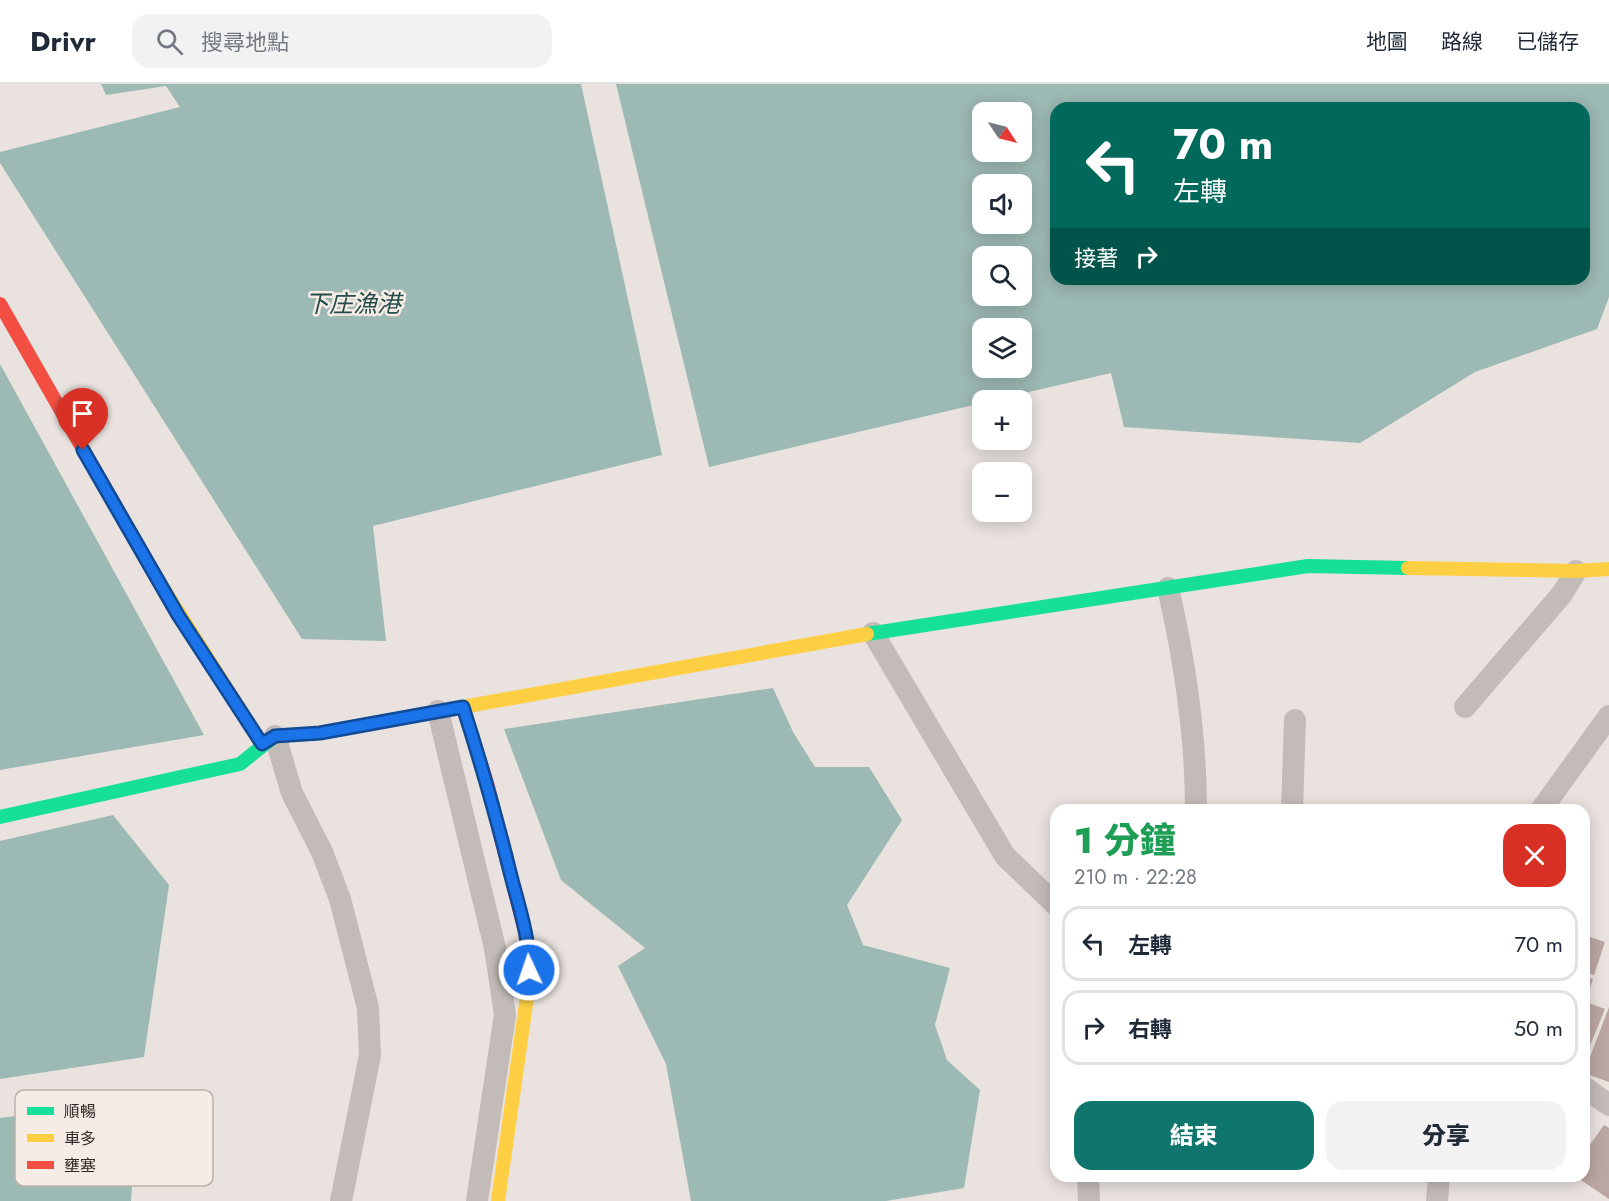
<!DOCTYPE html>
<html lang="zh-TW">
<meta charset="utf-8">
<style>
:root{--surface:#fff;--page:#f2f2f3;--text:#1f2937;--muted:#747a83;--line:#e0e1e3;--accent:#0f766e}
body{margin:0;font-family:Jost,"Noto Sans TC",sans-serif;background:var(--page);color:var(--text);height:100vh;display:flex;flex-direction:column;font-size:22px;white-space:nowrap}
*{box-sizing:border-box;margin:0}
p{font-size:20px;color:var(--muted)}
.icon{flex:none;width:33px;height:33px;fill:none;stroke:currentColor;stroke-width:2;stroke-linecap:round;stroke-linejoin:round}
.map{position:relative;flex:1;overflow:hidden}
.sheet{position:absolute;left:1050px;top:720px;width:540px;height:378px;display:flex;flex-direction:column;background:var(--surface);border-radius:18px;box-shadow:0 3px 15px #0003}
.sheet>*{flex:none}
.hud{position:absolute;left:1050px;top:18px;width:540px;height:183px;border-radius:18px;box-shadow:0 3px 15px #0003;background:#00695c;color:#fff;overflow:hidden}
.needle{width:39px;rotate:125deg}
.tools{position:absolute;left:972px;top:18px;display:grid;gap:12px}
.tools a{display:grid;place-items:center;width:60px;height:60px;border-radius:12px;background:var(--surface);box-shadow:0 3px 15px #0003;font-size:30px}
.pin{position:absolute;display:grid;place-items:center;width:51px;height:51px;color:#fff;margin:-62px -26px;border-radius:50% 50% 50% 0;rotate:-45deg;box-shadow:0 0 6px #0007}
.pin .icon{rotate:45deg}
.me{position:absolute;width:66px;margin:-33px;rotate:357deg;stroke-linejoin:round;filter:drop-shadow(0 0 4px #0008)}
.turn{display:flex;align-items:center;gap:21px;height:126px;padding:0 24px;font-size:27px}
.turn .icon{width:78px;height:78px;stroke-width:2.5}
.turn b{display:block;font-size:42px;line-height:51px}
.then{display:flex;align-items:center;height:57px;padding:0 24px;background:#0003;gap:12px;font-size:22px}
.round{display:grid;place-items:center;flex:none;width:63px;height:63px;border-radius:18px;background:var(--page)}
.headline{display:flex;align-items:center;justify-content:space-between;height:102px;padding:0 24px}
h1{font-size:36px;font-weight:800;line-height:45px;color:#1e9e55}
.button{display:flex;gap:12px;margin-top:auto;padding:12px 24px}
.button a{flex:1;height:69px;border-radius:18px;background:var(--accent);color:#fff;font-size:24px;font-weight:800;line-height:69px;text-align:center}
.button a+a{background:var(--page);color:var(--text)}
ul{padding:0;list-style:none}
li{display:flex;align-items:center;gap:18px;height:75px;margin:0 12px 9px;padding:0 12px;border:3px solid var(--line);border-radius:18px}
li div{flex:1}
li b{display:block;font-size:22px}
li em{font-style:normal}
header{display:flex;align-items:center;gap:36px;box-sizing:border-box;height:84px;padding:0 30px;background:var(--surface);border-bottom:2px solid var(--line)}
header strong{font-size:28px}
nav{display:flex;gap:33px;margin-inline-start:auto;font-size:21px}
.search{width:420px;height:54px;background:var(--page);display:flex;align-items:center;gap:15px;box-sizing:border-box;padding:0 21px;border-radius:18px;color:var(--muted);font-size:22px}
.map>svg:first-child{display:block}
</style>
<header>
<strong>Drivr</strong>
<div class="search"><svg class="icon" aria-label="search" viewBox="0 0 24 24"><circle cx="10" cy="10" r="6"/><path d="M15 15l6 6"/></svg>搜尋地點</div>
<nav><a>地圖</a><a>路線</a><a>已儲存</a></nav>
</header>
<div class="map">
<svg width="1609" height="1117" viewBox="0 0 1609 1117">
<rect width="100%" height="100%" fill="#e9e2de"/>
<g fill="#9db9b4" fill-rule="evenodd">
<polygon points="101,0 581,0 662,371 373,442 386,557 302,555 0,79 0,68 180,23 166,2 106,11"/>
<path d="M616 0H1609V213L1597 245 1475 288 1360 359 1124 343 1111 289 994 316H982V319L709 383ZM1056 24H1584V195H1056ZM1022 28V68H982V28ZM1022 100V140H982V100ZM1022 172V212H982V172ZM1022 244V284H982V244Z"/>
<polygon points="0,280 204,651 0,686"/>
<polygon points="773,604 793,648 815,683 869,683 902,736 847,821 863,861 950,884 935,941 947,976 980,1006 964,1104 886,1117 691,1117 666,980 618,882 645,864 561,796 504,645"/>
<polygon points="113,731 169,801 144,973 0,995 0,757"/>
<polygon points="138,1016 131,1117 0,1117 0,1034"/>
</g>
<g fill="#bba6a2">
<polygon points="1584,851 1605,858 1594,891 1584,888"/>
<polygon points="1584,892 1593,895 1587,913 1584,912"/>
<polygon points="1589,919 1605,925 1584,976 1584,931"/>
<polygon points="1609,923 1609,998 1584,989"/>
<polygon points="1604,1041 1609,1044 1609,1115 1575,1092 1584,1092 1584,1069"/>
</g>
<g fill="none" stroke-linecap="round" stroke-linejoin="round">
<g stroke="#c2bbb7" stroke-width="22">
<path d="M1168 504C1185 578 1196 650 1196 726"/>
<polyline points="873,549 1005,772 1056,821"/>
<polyline points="1465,623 1562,510 1576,487"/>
<polyline points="438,627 495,864 505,931 477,1117"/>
<polyline points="275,652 292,709 322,768 340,815 368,924 370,971 341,1117"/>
<polyline points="1292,726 1295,636"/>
<polyline points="1541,726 1609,632"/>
<polyline points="1584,1003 1609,1021"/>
<polyline points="1088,1092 1089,1117"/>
<polyline points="1437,1117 1439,1092"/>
</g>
<g stroke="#16e098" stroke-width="14">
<polyline points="867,550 1308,482 1408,484"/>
<polyline points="0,733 240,680 275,652 320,649 407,633"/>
</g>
<g stroke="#ffcf43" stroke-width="14">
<polyline points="1408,484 1576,487 1609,485"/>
<polyline points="155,491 262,660"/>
<polyline points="407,633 867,550"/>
<polyline points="498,1117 528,906"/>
</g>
<g stroke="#f24e42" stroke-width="14">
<polyline points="0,220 155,491"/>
<polyline points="463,623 487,699 530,867 528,906"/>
</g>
</g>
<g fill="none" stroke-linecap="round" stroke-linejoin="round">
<defs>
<path id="route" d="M83 366 178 531 262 660 275 652 320 649 463 623C481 679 497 735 511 792 519 823 530 855 529 886"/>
</defs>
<use href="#route" stroke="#114b97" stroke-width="15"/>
<use href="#route" stroke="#1a73e8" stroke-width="10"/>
</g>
<g text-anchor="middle" stroke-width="5" stroke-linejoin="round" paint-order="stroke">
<g font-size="24" font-style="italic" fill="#224d4a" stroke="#f6ece5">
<text x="353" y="228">下庄漁港</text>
</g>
</g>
<rect x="15" y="1006" width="198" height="96" rx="9" fill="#f6ece5" stroke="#bbb1ac" stroke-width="1.5"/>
<rect x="27" y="1023" width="27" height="8" fill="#16e098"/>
<rect x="27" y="1050" width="27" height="8" fill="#ffcf43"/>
<rect x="27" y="1077" width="27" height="8" fill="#f24e42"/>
<g font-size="16" fill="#312827">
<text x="64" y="1033">順暢</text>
<text x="64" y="1060">車多</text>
<text x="64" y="1087">壅塞</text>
</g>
</svg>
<div class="tools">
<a><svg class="needle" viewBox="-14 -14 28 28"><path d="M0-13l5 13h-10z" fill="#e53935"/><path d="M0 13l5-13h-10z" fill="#747a83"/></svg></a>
<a><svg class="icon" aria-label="sound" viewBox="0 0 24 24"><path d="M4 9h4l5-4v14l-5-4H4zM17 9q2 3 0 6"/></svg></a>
<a><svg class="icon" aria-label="search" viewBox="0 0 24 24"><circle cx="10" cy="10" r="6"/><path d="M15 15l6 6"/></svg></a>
<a><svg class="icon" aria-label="layers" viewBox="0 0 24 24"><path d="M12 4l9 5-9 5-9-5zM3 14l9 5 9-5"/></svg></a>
<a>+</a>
<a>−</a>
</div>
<div class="pin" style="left:83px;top:366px;background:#d93025"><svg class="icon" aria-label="arrive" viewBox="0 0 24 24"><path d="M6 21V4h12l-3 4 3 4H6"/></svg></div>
<svg class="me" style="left:529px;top:886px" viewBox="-20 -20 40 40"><circle r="17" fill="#1a73e8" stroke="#fff" stroke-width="3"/><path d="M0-11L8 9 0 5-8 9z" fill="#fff"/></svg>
<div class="hud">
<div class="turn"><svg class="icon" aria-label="left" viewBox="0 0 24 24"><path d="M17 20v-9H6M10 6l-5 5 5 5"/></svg><div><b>70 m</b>左轉</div></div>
<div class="then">接著<svg class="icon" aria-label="right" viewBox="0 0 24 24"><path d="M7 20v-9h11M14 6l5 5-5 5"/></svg></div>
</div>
<section class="sheet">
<div class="headline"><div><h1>1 分鐘</h1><p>210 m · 22:28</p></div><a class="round" style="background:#d93025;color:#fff"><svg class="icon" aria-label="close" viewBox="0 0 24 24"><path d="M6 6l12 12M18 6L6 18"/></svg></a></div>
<ul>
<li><svg class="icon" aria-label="left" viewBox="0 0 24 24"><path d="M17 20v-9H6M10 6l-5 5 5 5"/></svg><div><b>左轉</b></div><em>70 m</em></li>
<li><svg class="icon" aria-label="right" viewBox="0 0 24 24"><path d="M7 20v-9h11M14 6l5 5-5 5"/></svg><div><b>右轉</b></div><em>50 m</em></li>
</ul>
<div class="button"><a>結束</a><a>分享</a></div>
</section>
</div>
